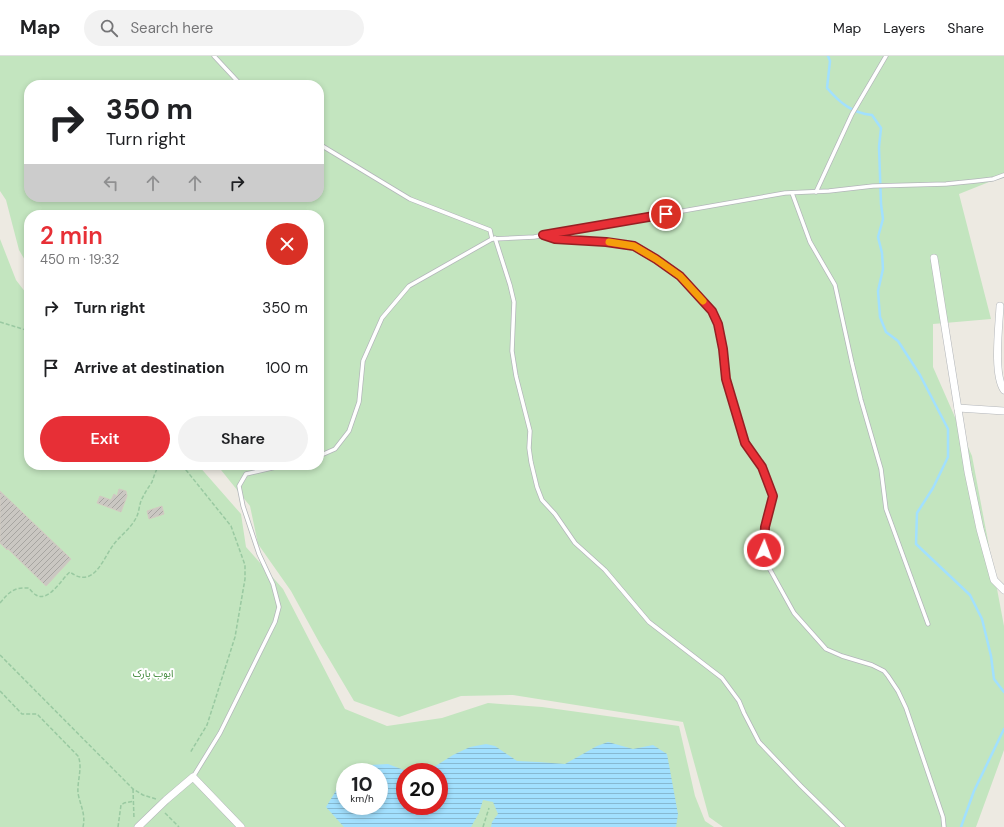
<!DOCTYPE html>
<meta charset="utf-8">
<style>
:root{--surface:#fff;--page:#f2f2f2;--text:#202124;--muted:#757577;--line:#e0e0e0;--accent:#e72f36}
body{margin:0;font-family:"DM Sans","Noto Sans Arabic",sans-serif;background:var(--page);color:var(--text);height:100vh;display:flex;flex-direction:column;font-size:15px;white-space:nowrap}
*{box-sizing:border-box;margin:0}
p{font-size:13px;color:var(--muted)}
.icon{flex:none;width:22px;height:22px;fill:none;stroke:currentColor;stroke-width:2;stroke-linecap:round;stroke-linejoin:round}
.map{position:relative;flex:1;overflow:hidden}
.sheet{position:absolute;left:24px;top:154px;width:300px;height:260px;display:flex;flex-direction:column;background:var(--surface);border-radius:16px;box-shadow:0 2px 6px #0003}
.sheet>*{flex:none}
.banner{position:absolute;left:24px;top:24px;width:300px;height:122px;border-radius:16px;box-shadow:0 2px 6px #0003;background:#fff;color:var(--text);overflow:hidden}
.speed{position:absolute;left:336px;top:707px;display:flex;gap:8px;font-size:20px;font-weight:700;text-align:center}
.speed>*{display:grid;place-content:center;width:52px;height:52px;border-radius:50%;background:var(--surface);box-shadow:0 2px 6px #0003;line-height:1}
.speed small{font-size:10px;font-weight:400}
.speed .limit{border:6px solid #d22;background:#fff;color:#111}
.pin{position:absolute;display:grid;place-items:center;width:34px;height:34px;color:#fff;margin:-17px;border:2px solid #fff;border-radius:50%;box-shadow:0 1px 4px #0007}
.me{position:absolute;width:44px;margin:-22px;rotate:2deg;stroke-linejoin:round;filter:drop-shadow(0 0 3px #0008)}
.turn{display:flex;align-items:center;gap:14px;height:84px;padding:0 16px;font-size:18px}
.turn .icon{width:52px;height:52px;stroke-width:2.5}
.turn b{display:block;font-size:28px;line-height:34px}
.lanes{display:flex;align-items:center;height:38px;padding:0 16px;background:#0003;justify-content:center;gap:20px;direction:ltr}
.lanes .off{opacity:.35}
.round{display:grid;place-items:center;flex:none;width:42px;height:42px;border-radius:21px;background:var(--page)}
.summary{display:flex;align-items:center;justify-content:space-between;height:68px;padding:0 16px}
h1{font-size:24px;font-weight:600;line-height:30px;color:var(--accent)}
.cta{display:flex;gap:8px;margin-top:auto;padding:8px 16px}
.cta a{flex:1;height:46px;border-radius:24px;background:var(--accent);color:#fff;font-size:16px;font-weight:600;line-height:46px;text-align:center}
.cta a+a{background:var(--page);color:var(--text)}
ul{padding:0;list-style:none}
li{display:flex;align-items:center;gap:12px;height:60px;padding:0 16px}
li div{flex:1}
li b{display:block;font-size:15px}
li em{font-style:normal}
header{display:flex;align-items:center;gap:24px;box-sizing:border-box;height:56px;padding:0 20px;background:var(--surface);border-bottom:1px solid var(--line)}
header strong{font-size:19px}
nav{display:flex;gap:22px;margin-inline-start:auto;font-size:14px}
.search{width:280px;height:36px;background:var(--page);display:flex;align-items:center;gap:10px;box-sizing:border-box;padding:0 14px;border-radius:22px;color:var(--muted);font-size:15px}
.map>svg:first-child{display:block}
</style>
<header>
<strong>Map</strong>
<div class="search"><svg class="icon" aria-label="search" viewBox="0 0 24 24"><circle cx="10" cy="10" r="6"/><path d="M15 15l6 6"/></svg>Search here</div>
<nav><a>Map</a><a>Layers</a><a>Share</a></nav>
</header>
<div class="map">
<svg width="1004" height="771" viewBox="0 0 1004 771">
<defs>
<pattern id="water-rules" width="6" height="5" patternUnits="userSpaceOnUse"><rect width="6" height="5" fill="#a2e0fe"/><path d="M0 2.5h6" fill="none" stroke="#87b9d1"/></pattern>
<pattern id="building-hatch" width="6" height="6" patternUnits="userSpaceOnUse"><rect width="6" height="6" fill="#cac7c2"/><path d="M-1 1l2-2M0 6l6-6M5 7l2-2" fill="none" stroke="#a7a5a1"/></pattern>
</defs>
<rect width="100%" height="100%" fill="#edeae2"/>
<g fill="#c3e5bf" fill-rule="evenodd">
<path d="M0 0H1004V120L959 138 991 263 933 268V311L972 400 1004 570V694L976 771H723L709 761 683 666 513 639 461 640 399 661 354 645 319 586 291 535 258 488 250 450 217 409H319V159H29V211L19 194 6 144 0 135ZM29 29H319V141H29Z"/>
<path d="M0 183 16 224 29 241V409H198L241 458 246 491 283 533 345 653 387 670 442 662 488 647 542 651 679 670 695 740 705 765 714 771H0ZM345 716H379V750H345ZM405 716H439V750H405Z"/>
</g>
<polygon fill="url(#water-rules)" points="608,686 633,693 653,689 667,698 678,758 676,771 491,771 492,766 498,758 493,746 483,744 479,757 471,771 344,771 326,751 345,720 345,750 379,750 379,716 347,716 351,710 388,708 409,716 405,716 405,750 439,750 439,716 431,716 434,711 453,699 470,691 486,688 495,690 517,705 538,706 565,708 597,690"/>
<g fill="none" stroke-linecap="round" stroke-linejoin="round">
<g stroke="#a2e0fe" stroke-width="2.5">
<path d="M828 0 830 5 827 32C840 47 852 57 872 59L881 72 879 91 881 148 883 163 878 181 882 197 883 213 878 235 880 261 886 276 898 285 920 319 948 373V401L933 432 917 457 916 488 970 539 982 563 991 600 994 623 1004 636"/>
<polyline points="961,771 974,735 1004,673"/>
</g>
</g>
<g fill="url(#building-hatch)" stroke="#d2cbc1">
<polygon points="119,433 126,435 127,440 121,456 97,447 100,440 111,444 114,438 117,440"/>
<polygon points="0,435 71,503 46,530 8,493 7,494 0,487"/>
<polygon points="162,450 164,458 149,463 147,455"/>
</g>
<g fill="none" stroke-linecap="round" stroke-linejoin="round">
<defs>
<g id="lane">
<polyline points="214,0 241,29"/>
<polyline points="319,88 410,143 490,174 492,183"/>
<polyline points="816,136 852,58 886,0"/>
<polyline points="792,137 810,186 835,229 852,307 861,344 881,413 886,453 928,568"/>
<polyline points="544,179 555,183 607,186 634,190 656,203 679,220 712,255 718,268 723,293 726,323 745,387 762,411 773,440 765,471 764,494 768,510 794,557 826,593 842,600 872,609 884,615 888,620 898,635 906,652 943,761 944,771"/>
<polyline points="495,182 510,229 514,246 512,295 516,320 530,375 529,392 531,406 537,431 542,444 555,458 575,487 605,514 649,566 722,622 739,645 744,657 759,686 801,730 843,771"/>
<polyline points="319,400 335,393 349,375 359,346 363,305 382,262 409,230 492,183 534,181 785,137 829,135 873,130 946,128 976,125 993,123 1004,119"/>
<polyline points="193,721 220,677 275,566 279,551 273,528 259,498 243,450 239,430 246,418 285,409"/>
</g>
<g id="street">
<polyline points="934,202 968,416 980,473 994,524 1004,534"/>
<path d="M1000 250C999 271 993 318 1004 334"/>
<polyline points="958,352 1004,355"/>
<polyline points="138,771 166,744 193,721 241,771"/>
</g>
</defs>
<use href="#lane" stroke="#b3b6ba" stroke-width="5"/>
<use href="#street" stroke="#b3b6ba" stroke-width="8"/>
<g stroke="#99c9a1" stroke-width="1.5" stroke-dasharray="4 2" stroke-linecap="butt">
<polyline points="0,266 29,275"/>
<polyline points="182,409 231,470 245,509 245,523 235,581 216,641 207,669 190,697"/>
<path d="M0 547C9 536 14 531 29 532 31 535 34 538 36 539 49 547 62 522 70 516 94 534 103 502 114 488 121 479 131 472 136 462 139 457 139 450 141 445 144 438 148 432 152 426 154 420 156 414 159 409"/>
<polyline points="0,599 133,733 143,739 156,743"/>
<path d="M0 635 22 658H37L78 700C83 711 77 725 78 737 80 749 86 758 83 771"/>
<polyline points="133,733 134,763"/>
<polyline points="165,757 179,771"/>
<polyline points="118,771 121,749 124,747 134,745"/>
<polyline points="483,771 489,752"/>
</g>
<use href="#lane" stroke="#fff" stroke-width="3.5"/>
<use href="#street" stroke="#fff" stroke-width="7"/>
</g>
<g fill="none" stroke-linecap="round" stroke-linejoin="round">
<defs>
<polyline id="route" points="666,158 543,179 555,183 606,186 634,190 656,203 680,220 712,255 718,268 723,293 726,323 745,387 762,411 773,440 765,471 764,494"/>
</defs>
<use href="#route" stroke="#961f23" stroke-width="10"/>
<use href="#route" stroke="#e72f36" stroke-width="7"/>
<polyline stroke="#f59e0b" stroke-width="7" points="609,186 634,190 656,203 680,220 703,245"/>
</g>
<g text-anchor="middle" stroke-width="4" stroke-linejoin="round" paint-order="stroke">
<g font-size="10" fill="#3c8636" stroke="#fff">
<text x="153" y="621">ایوب پارک</text>
</g>
</g>
</svg>
<div class="speed"><div>10<small>km/h</small></div><div class="limit">20</div></div>
<div class="pin" style="left:666px;top:158px;background:#d93025"><svg class="icon" aria-label="arrive" viewBox="0 0 24 24"><path d="M6 21V4h12l-3 4 3 4H6"/></svg></div>
<svg class="me" style="left:764px;top:494px" viewBox="-20 -20 40 40"><circle r="17" fill="#e72f36" stroke="#fff" stroke-width="3"/><path d="M0-11L8 9 0 5-8 9z" fill="#fff"/></svg>
<div class="banner">
<div class="turn"><svg class="icon" aria-label="right" viewBox="0 0 24 24"><path d="M7 20v-9h11M14 6l5 5-5 5"/></svg><div><b>350 m</b>Turn right</div></div>
<div class="lanes"><svg class="icon off" aria-label="left" viewBox="0 0 24 24"><path d="M17 20v-9H6M10 6l-5 5 5 5"/></svg><svg class="icon off" aria-label="ahead" viewBox="0 0 24 24"><path d="M12 20V5M6 11l6-6 6 6"/></svg><svg class="icon off" aria-label="ahead" viewBox="0 0 24 24"><path d="M12 20V5M6 11l6-6 6 6"/></svg><svg class="icon" aria-label="right" viewBox="0 0 24 24"><path d="M7 20v-9h11M14 6l5 5-5 5"/></svg></div>
</div>
<section class="sheet">
<div class="summary"><div><h1>2 min</h1><p>450 m · 19:32</p></div><a class="round" style="background:#d93025;color:#fff"><svg class="icon" aria-label="close" viewBox="0 0 24 24"><path d="M6 6l12 12M18 6L6 18"/></svg></a></div>
<ul>
<li><svg class="icon" aria-label="right" viewBox="0 0 24 24"><path d="M7 20v-9h11M14 6l5 5-5 5"/></svg><div><b>Turn right</b></div><em>350 m</em></li>
<li><svg class="icon" aria-label="arrive" viewBox="0 0 24 24"><path d="M6 21V4h12l-3 4 3 4H6"/></svg><div><b>Arrive at destination</b></div><em>100 m</em></li>
</ul>
<div class="cta"><a>Exit</a><a>Share</a></div>
</section>
</div>
